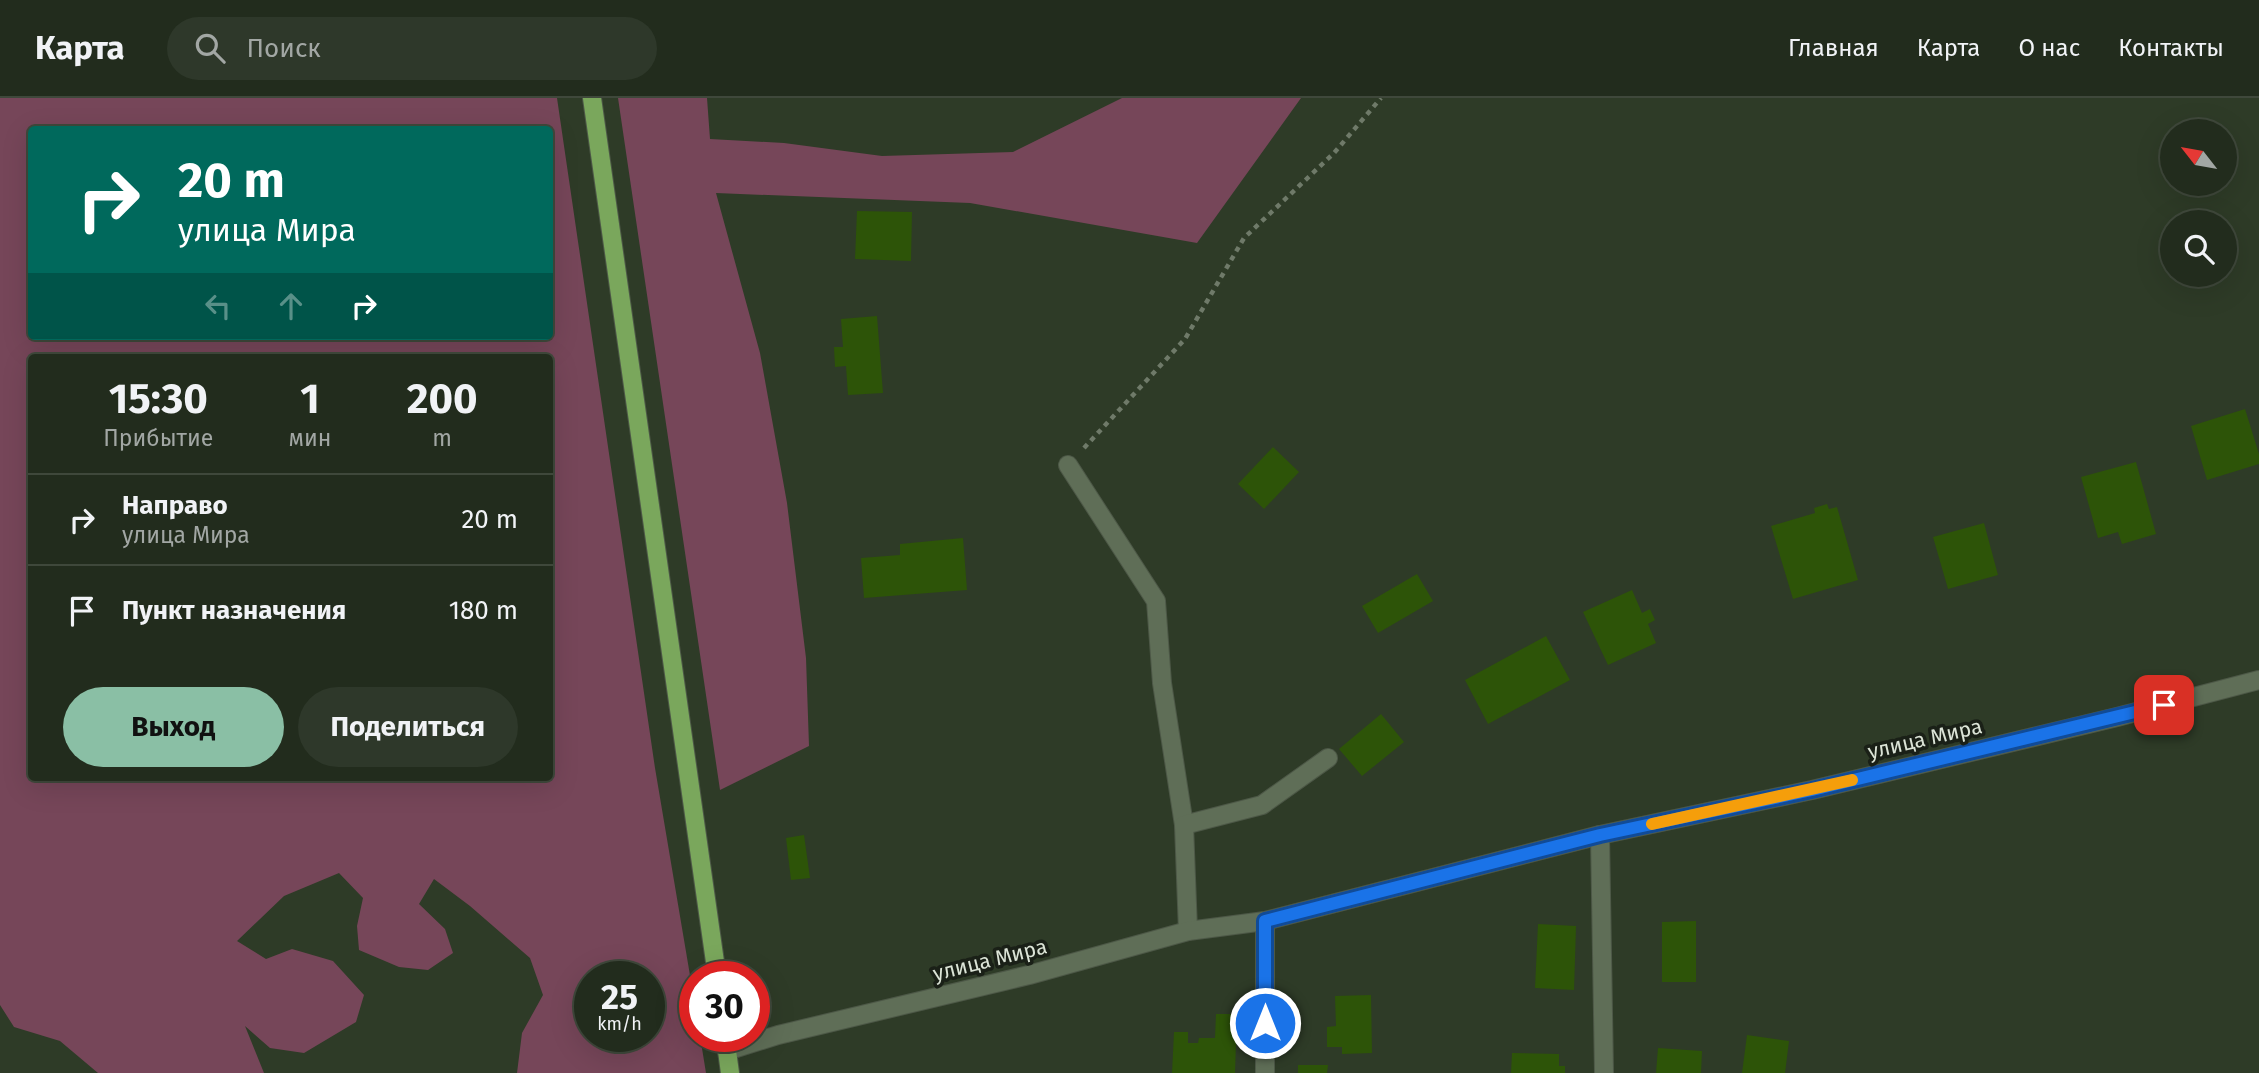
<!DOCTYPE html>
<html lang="ru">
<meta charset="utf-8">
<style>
:root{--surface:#222c1d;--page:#2e382a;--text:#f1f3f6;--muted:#a2a7a4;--line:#3f483b;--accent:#8abfa5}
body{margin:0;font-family:"Fira Sans",sans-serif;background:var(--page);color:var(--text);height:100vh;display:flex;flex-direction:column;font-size:26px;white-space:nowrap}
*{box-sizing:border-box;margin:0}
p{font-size:23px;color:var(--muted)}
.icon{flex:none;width:38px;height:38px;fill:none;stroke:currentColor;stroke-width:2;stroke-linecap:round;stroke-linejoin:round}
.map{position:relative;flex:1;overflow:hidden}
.sheet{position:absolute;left:28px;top:256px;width:525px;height:427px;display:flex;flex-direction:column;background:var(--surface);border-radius:7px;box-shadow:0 7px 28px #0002,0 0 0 2px var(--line)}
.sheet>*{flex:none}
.hud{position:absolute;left:28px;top:28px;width:525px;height:214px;border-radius:7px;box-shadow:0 7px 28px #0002,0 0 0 2px var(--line);background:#00695c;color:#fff;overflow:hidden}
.needle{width:46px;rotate:301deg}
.fabs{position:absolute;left:2160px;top:21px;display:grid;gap:14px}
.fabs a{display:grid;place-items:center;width:77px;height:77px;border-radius:50%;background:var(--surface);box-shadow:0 7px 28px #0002,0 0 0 2px var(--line);font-size:35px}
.speed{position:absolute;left:574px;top:863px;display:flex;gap:14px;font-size:35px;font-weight:700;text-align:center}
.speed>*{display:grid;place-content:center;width:91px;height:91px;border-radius:50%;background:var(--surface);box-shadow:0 7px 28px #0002,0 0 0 2px var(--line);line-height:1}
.speed small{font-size:18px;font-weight:400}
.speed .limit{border:10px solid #d22;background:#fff;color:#111}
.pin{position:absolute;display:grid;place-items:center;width:60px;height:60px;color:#fff;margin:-30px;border-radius:14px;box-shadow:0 4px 10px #0006}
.me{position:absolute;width:77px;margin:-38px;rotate:0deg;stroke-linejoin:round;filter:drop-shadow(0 0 5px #0008)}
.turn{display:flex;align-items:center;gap:24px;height:147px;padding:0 35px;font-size:32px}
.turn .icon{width:91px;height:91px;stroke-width:2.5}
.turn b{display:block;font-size:49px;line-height:60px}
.lanes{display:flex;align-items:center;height:66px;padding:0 35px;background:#0003;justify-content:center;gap:35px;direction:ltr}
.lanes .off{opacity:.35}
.eta{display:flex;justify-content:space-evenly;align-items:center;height:119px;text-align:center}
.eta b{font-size:42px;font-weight:700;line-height:49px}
.action{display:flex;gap:14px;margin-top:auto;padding:14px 35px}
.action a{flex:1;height:80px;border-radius:42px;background:var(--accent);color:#111;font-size:28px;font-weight:700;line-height:80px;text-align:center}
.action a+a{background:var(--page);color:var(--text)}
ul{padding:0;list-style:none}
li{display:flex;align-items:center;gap:21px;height:91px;padding:0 35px;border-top:2px solid var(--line)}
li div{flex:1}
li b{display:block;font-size:26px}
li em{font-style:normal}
header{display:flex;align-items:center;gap:42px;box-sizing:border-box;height:98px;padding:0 35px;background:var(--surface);border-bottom:2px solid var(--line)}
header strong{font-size:33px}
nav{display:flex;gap:38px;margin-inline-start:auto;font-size:24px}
.search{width:490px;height:63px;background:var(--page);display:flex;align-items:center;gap:18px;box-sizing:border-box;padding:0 24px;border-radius:38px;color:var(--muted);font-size:26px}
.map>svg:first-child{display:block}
</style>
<header>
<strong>Карта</strong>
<div class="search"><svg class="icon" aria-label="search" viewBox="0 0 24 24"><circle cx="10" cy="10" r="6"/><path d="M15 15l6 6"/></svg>Поиск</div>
<nav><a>Главная</a><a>Карта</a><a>О нас</a><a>Контакты</a></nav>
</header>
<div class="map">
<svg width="2259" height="975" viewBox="0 0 2259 975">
<rect width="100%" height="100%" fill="#2e3b27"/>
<g fill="#764659" fill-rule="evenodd">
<path d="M0 0H557L655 670 695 907V938H700L706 975H517L522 935 543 897 530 860 470 808 434 781 419 806 445 831 453 855 428 872 399 869 359 852 357 828 363 800 339 775 284 798 237 843 266 861 292 851 333 863 364 897 356 924 304 955 270 950 245 928 264 975H98L60 943 14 929 0 907ZM32 32H550V238H32ZM32 259H550V679H32ZM590 878H649V938H590Z"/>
<polygon points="618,0 707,0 710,41 784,45 882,58 1013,54 1122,0 1301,0 1197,145 970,105 716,95 760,255 787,405 806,560 809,648 720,692"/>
</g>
<g fill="#2d5408">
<polygon points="857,113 912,114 911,163 855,161"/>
<polygon points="877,218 883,295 848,297 846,268 835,269 834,249 843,249 841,221"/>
<polygon points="2245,311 2259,356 2259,366 2207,382 2191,328"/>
<polygon points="1273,349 1299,374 1264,411 1238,386"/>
<polygon points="2136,364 2156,436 2122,446 2118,434 2098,440 2081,379"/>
<polygon points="1827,406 1829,411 1837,409 1858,482 1793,501 1771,428 1815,415 1814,410"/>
<polygon points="1984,425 1998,477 1948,491 1933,439"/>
<polygon points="963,440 967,492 864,500 861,460 900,457 900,446"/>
<polygon points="1417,476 1433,503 1378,535 1362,508"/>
<polygon points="1632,492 1642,515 1650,511 1655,522 1648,526 1656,545 1608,567 1583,514"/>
<polygon points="1546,538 1570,582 1488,626 1465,582"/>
<polygon points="1381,616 1404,644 1362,678 1339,651"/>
<polygon points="804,737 810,780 791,782 786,740"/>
<polygon points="1696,823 1696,884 1662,884 1662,824"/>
<polygon points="1538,826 1576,828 1574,892 1535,890"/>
<polygon points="1371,897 1372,955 1342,956 1342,949 1327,949 1327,929 1336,928 1335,898"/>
<polygon points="1216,916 1237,916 1235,975 1172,975 1174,934 1188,934 1188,945 1198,945 1199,940 1215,940"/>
<polygon points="1747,937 1789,943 1785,975 1742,975"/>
<polygon points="1658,950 1702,953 1701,975 1656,975"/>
<polygon points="1512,955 1559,956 1559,968 1565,968 1565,975 1511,975"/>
<polygon points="1298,967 1328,967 1327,975 1298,975"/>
</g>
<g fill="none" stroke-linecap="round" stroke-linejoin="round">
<defs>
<g id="lane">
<polyline points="1068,367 1156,503 1162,585 1184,727"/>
<polyline points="1188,833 1184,727 1262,707 1328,660"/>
</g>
<g id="street">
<polyline points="1600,737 1604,975"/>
<polyline points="727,953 778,937 1029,877 1188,833 1265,823 1600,737 1812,692 2117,619 2259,582"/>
<polyline points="1265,975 1265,823"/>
</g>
<g id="primary">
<polyline points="592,0 717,878"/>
<polyline points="725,938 730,975"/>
</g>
</defs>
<use href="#lane" stroke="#4d5847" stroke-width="20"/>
<use href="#street" stroke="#4d5847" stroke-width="20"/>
<use href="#primary" stroke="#4d5847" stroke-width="20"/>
<polyline stroke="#6f7a69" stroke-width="4.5" stroke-dasharray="5 5" stroke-linecap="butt" points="1084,350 1185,241 1244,140 1334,55 1381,0"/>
<use href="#lane" stroke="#5f6e57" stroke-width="18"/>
<use href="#street" stroke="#5f6e57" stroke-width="18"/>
<use href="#primary" stroke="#7aa75c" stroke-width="18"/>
</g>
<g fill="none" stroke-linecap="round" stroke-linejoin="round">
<defs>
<polyline id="route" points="1265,925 1265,823 1600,737 1812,692 2164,607"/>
</defs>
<use href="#route" stroke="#114b97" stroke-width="18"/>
<use href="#route" stroke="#1a73e8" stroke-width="12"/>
<polyline stroke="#f59e0b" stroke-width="12" points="1652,726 1852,682"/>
</g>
<g text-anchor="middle" stroke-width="7" stroke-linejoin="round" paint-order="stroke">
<g font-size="21" fill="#dce4d7" stroke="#1a2017">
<text transform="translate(1925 641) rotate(-13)" y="7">улица Мира</text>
<text transform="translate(990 862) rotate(-14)" y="7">улица Мира</text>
</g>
</g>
</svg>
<div class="fabs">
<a><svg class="needle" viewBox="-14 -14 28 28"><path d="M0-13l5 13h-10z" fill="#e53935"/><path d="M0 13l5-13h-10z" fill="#a2a7a4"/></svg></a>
<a><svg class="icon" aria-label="search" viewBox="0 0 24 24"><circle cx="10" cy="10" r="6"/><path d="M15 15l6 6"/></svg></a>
</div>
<div class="speed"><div>25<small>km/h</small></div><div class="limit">30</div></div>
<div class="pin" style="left:2164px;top:607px;background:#d93025"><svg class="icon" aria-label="arrive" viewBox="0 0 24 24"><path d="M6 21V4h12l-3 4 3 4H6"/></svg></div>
<svg class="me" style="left:1265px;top:925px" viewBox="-20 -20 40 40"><circle r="17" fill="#1a73e8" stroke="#fff" stroke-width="3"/><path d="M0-11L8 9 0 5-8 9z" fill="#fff"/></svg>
<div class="hud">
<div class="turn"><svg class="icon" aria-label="right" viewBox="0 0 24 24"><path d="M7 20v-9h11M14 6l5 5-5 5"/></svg><div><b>20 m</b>улица Мира</div></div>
<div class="lanes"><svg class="icon off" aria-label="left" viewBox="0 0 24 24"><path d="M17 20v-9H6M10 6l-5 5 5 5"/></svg><svg class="icon off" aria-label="ahead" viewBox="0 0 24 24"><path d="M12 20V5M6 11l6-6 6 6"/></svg><svg class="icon" aria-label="right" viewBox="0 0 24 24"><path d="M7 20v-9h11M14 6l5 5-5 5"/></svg></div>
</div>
<section class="sheet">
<div class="eta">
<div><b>15:30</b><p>Прибытие</p></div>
<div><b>1</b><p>мин</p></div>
<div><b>200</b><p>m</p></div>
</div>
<ul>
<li><svg class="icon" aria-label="right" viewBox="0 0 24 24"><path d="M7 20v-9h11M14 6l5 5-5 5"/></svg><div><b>Направо</b><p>улица Мира</p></div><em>20 m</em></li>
<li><svg class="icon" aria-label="arrive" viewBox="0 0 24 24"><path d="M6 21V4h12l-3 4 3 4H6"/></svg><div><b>Пункт назначения</b></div><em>180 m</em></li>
</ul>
<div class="action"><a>Выход</a><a>Поделиться</a></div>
</section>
</div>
